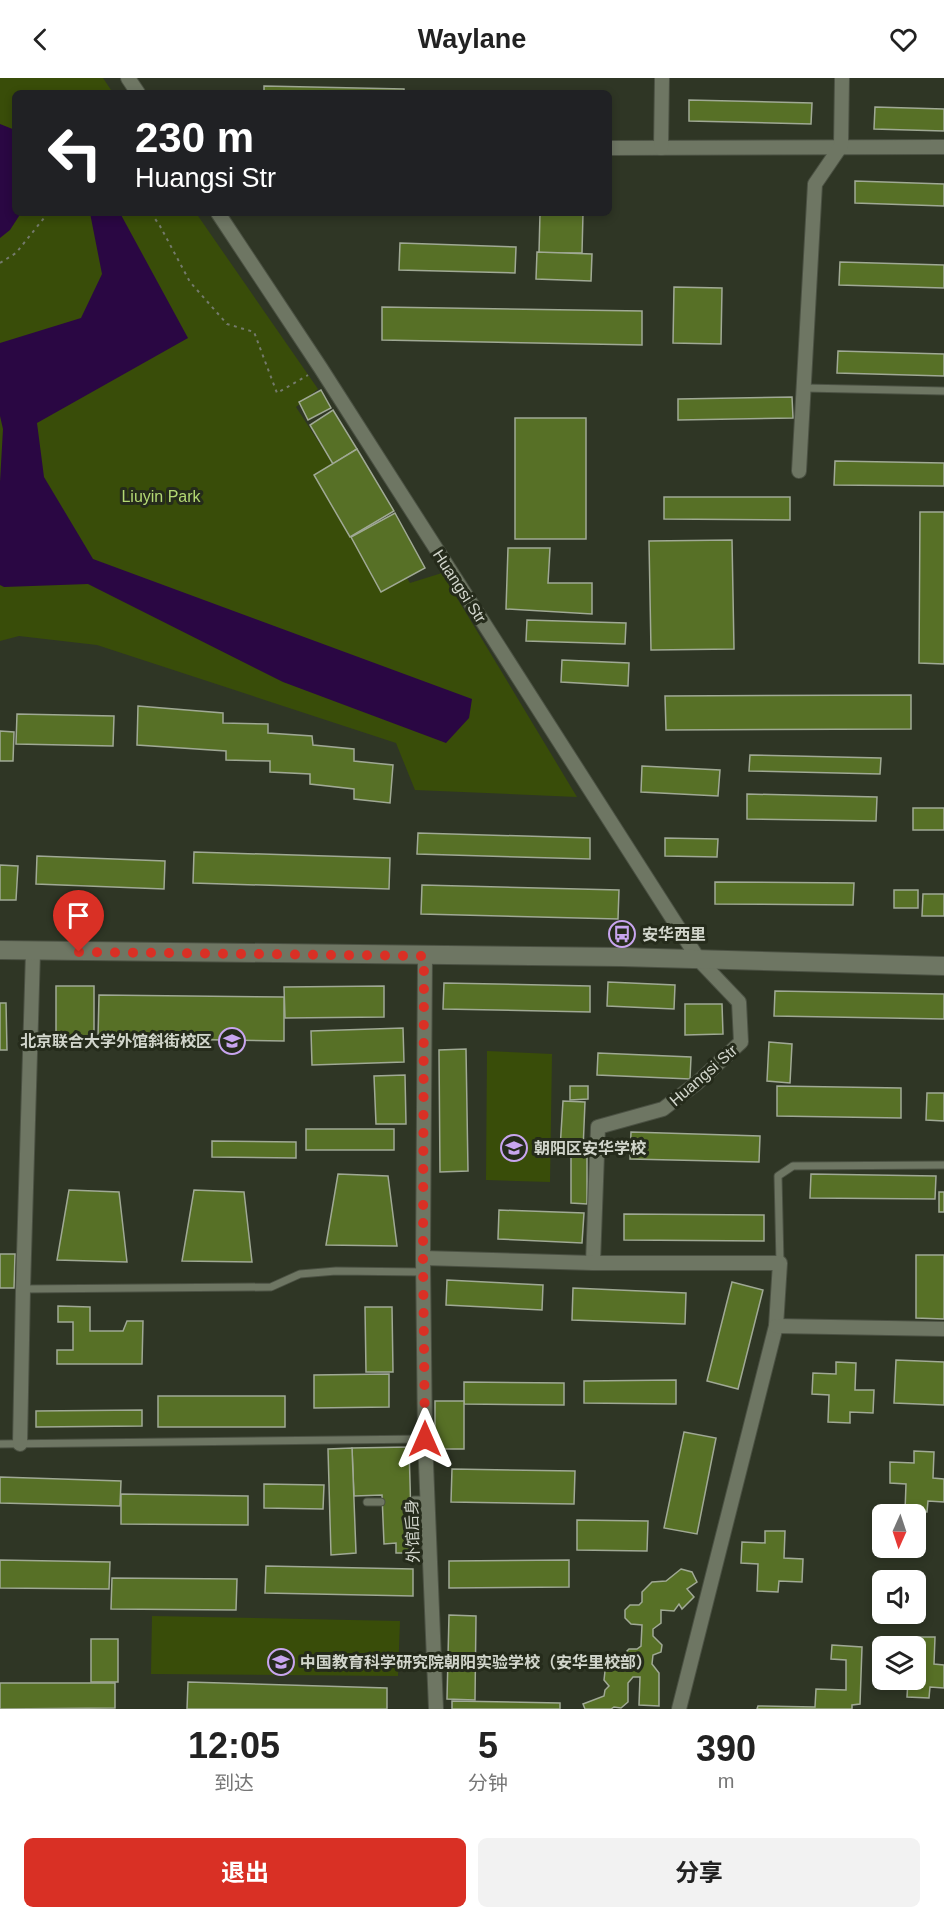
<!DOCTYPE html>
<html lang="zh">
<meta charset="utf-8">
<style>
:root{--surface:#fff;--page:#f2f2f2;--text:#222;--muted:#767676;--accent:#d93025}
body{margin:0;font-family:Arial,"Noto Sans SC",sans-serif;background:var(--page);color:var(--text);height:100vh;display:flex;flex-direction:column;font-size:22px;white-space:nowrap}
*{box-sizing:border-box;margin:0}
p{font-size:20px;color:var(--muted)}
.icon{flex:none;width:33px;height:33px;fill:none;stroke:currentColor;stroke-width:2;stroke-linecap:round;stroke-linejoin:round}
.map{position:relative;height:1631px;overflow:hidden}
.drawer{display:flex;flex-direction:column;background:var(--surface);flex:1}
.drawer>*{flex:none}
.guide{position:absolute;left:12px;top:12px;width:600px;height:126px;border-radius:9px;box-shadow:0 3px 9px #0003;background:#202124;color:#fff;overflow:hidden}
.needle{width:39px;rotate:183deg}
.tools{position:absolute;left:872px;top:1426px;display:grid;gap:12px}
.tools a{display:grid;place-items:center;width:54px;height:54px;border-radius:9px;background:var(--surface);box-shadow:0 3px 9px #0003;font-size:30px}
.pin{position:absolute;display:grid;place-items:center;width:51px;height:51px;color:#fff;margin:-62px -26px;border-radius:50% 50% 50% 0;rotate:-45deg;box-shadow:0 0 6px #0007}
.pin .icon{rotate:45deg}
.me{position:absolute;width:66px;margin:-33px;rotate:0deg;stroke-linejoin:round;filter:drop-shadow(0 0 4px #0008)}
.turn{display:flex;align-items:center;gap:21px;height:126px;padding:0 24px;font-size:27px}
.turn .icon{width:78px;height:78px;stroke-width:2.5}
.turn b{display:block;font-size:42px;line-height:51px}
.eta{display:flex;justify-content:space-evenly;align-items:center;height:102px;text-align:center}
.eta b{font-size:36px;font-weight:700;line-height:42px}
.primary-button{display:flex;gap:12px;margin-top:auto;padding:12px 24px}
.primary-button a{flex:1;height:69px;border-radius:9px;background:var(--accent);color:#fff;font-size:24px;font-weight:700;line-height:69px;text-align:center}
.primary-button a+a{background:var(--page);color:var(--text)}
header{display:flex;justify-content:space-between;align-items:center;height:78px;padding:0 24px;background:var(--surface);font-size:27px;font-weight:700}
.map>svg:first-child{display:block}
</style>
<header><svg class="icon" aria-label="back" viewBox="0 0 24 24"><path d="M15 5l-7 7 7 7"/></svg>Waylane<svg class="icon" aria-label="heart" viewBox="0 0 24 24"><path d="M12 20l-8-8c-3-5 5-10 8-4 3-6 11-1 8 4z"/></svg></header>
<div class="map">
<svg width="944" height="1631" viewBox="0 0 944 1631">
<rect width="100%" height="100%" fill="#2f3625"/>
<g fill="#394d09">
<polygon points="0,0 103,0 113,15 15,15 15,135 196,135 318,311 296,329 410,505 442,495 577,719 415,712 396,665 97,567 19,558 0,563"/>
<polygon points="487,973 552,976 550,1104 486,1102"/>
<polygon points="152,1538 400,1543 398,1598 151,1596"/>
</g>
<g fill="#2a0743">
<polygon points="0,46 15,52 15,135 21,135 10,152 0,160"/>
<polygon points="90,135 120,135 188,260 37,345 44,399 93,481 472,621 469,640 446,665 283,604 88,506 4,509 0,507 0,404 3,351 0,338 0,265 81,240 102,196"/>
</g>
<g fill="#577026" stroke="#a0a995" stroke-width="1.5">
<polygon points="264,8 404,11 404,15 264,15"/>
<polygon points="689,22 812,25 811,46 689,43"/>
<polygon points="875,29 944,31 944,53 874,51"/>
<polygon points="855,103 944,106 944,128 855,125"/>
<polygon points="540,135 583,135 582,175 539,175"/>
<polygon points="400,165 516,169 515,195 399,192"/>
<polygon points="537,174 592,176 591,203 536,201"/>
<polygon points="840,184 944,187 944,210 839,207"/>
<polygon points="674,209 722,210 721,266 673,265"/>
<polygon points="382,229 642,233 642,267 382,262"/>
<polygon points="838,273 944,276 944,298 837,295"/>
<polygon points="321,312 331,330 308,342 299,324"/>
<polygon points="792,319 793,340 678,342 678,321"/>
<polygon points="333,332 357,371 333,386 310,347"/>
<rect x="515" y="340" width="71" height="121"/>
<polygon points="357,371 394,433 350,459 314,397"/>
<polygon points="835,383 944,385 944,408 834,407"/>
<polygon points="664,419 790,419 790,442 664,441"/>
<polygon points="920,434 944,434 944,586 919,585"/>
<polygon points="395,435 425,490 381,514 351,459"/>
<polygon points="732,462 734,571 651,572 649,463"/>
<polygon points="508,470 550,470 548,505 592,505 592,536 506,531"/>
<polygon points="527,542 626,545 625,566 526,563"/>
<polygon points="562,582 629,585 628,608 561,604"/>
<polygon points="911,617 911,651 666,652 665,618"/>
<polygon points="138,628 223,635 223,645 268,646 268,655 312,658 313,667 354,671 354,683 393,687 390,725 354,721 354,711 310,706 310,696 270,694 270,683 226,682 226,673 137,667"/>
<polygon points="17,636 114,638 113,668 16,666"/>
<polygon points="0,653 14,654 13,683 0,683"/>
<polygon points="750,677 881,680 880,696 749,693"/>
<polygon points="642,688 720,692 718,718 641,714"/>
<polygon points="747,716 877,719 876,743 747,741"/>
<rect x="913" y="730" width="31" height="22"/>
<polygon points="418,755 590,760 590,781 417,776"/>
<polygon points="665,760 718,761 717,779 665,778"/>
<polygon points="194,774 390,780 389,811 193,805"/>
<polygon points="37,778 165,783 164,811 36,806"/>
<polygon points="0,787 18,788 16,822 0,822"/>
<polygon points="715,804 854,805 853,827 715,826"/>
<polygon points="422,807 619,812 618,841 421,836"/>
<rect x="894" y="812" width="24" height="18"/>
<polygon points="923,816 944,816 944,838 922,838"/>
<polygon points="608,904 675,907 674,931 607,928"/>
<polygon points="444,905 590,908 590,934 443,931"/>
<rect x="56" y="908" width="38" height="53"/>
<polygon points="384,908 384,939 285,940 284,909"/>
<polygon points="775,913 944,916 944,941 774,938"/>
<polygon points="99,917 284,919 284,963 98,960"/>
<polygon points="0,925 6,925 7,972 0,972"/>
<polygon points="685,926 722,926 723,956 685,957"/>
<polygon points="403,950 404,984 312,987 311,953"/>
<polygon points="769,964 792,966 790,1005 767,1003"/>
<polygon points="466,971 468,1093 440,1094 439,972"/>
<polygon points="598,975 691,979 690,1001 597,997"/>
<polygon points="405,997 406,1046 376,1046 374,998"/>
<polygon points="570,1008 588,1008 588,1021 570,1022"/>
<polygon points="777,1008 901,1010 901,1040 777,1038"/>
<polygon points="927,1015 944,1015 944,1043 926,1042"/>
<polygon points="563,1023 585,1024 583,1072 560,1071"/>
<rect x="306" y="1051" width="88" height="21"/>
<polygon points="631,1054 760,1058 759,1084 630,1081"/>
<polygon points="212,1063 296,1064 296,1080 212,1079"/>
<polygon points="571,1073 587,1073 587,1126 571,1125"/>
<polygon points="338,1096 388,1098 397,1168 326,1167"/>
<polygon points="811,1096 936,1098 935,1121 810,1120"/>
<polygon points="69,1112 119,1114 127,1184 57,1182"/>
<polygon points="194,1112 244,1114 252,1184 182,1183"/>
<rect x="939" y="1114" width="5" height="20"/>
<polygon points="499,1132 584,1135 582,1165 498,1161"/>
<polygon points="624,1136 764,1137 764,1163 624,1162"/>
<polygon points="0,1176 15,1176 14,1210 0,1210"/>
<polygon points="916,1177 944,1177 944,1241 916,1240"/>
<polygon points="447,1202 543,1207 542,1232 446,1227"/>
<polygon points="732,1204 763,1212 738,1311 707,1303"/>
<polygon points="573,1210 686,1215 685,1246 572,1242"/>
<polygon points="58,1228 90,1229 90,1253 123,1253 127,1243 143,1243 142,1286 57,1286 57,1272 73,1272 73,1244 58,1244"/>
<polygon points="365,1229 392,1229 393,1294 366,1294"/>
<polygon points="896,1282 944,1284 944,1327 894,1325"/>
<polygon points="836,1284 856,1285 855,1312 874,1312 873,1335 850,1334 850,1345 828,1344 829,1317 812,1316 813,1295 836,1296"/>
<polygon points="389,1296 389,1329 314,1330 314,1297"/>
<polygon points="676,1302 676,1326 584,1325 584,1303"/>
<polygon points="464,1304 564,1305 564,1327 464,1326"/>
<rect x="158" y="1318" width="127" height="31"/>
<rect x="435" y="1323" width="29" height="48"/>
<polygon points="142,1332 142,1348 36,1349 36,1333"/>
<polygon points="684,1354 716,1360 697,1456 664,1450"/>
<polygon points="409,1369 412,1475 396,1475 396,1465 384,1466 382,1417 354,1418 352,1370"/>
<polygon points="352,1370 356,1475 331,1477 328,1371"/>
<polygon points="914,1373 934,1374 933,1400 944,1401 944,1424 928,1423 927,1434 905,1433 906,1406 890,1405 890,1384 914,1385"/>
<polygon points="452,1391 575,1393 574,1426 451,1424"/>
<polygon points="0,1399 121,1403 120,1428 0,1425"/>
<polygon points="264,1406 324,1407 323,1431 264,1430"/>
<polygon points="121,1416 248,1418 248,1447 121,1446"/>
<polygon points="577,1442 648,1443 647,1473 577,1472"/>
<polygon points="765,1453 785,1453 784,1480 803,1481 802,1504 779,1503 778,1514 757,1513 758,1486 741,1485 742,1464 765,1465"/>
<polygon points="0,1482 110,1484 109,1511 0,1510"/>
<polygon points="569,1482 569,1509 449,1510 449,1483"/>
<polygon points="266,1488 413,1491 413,1518 265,1515"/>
<polygon points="681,1491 692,1494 697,1504 687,1511 694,1519 682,1531 679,1526 674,1533 661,1532 661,1545 653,1551 653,1558 662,1567 661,1574 653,1577 652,1586 659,1595 659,1628 639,1627 640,1599 633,1599 628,1605 628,1624 621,1630 614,1629 611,1631 585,1631 583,1626 604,1618 605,1612 609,1608 604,1602 605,1593 610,1588 619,1589 624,1585 623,1577 629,1571 637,1571 641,1568 642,1547 631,1546 625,1540 625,1532 630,1527 639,1527 642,1524 642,1514 652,1504 666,1503"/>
<polygon points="112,1500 237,1501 236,1532 111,1531"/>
<polygon points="449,1537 476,1538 475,1622 447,1621"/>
<polygon points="916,1559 935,1559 934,1586 944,1587 944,1610 930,1609 929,1620 907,1619 908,1602 915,1602"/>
<rect x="91" y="1561" width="27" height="43"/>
<polygon points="832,1567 862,1569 860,1626 852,1627 852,1631 757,1631 758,1628 815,1629 816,1611 846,1612 846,1582 831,1581"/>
<polygon points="188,1604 387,1610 387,1631 187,1631"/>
<polygon points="0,1605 115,1605 115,1630 0,1631"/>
<polygon points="452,1623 560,1625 560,1631 452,1631"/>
</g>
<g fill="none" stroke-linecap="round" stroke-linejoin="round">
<defs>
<g id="lane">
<polyline points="804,310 944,313"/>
<polyline points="780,1185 778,1098 793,1088 944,1087"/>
<polyline points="23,1211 271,1209 300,1196 336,1193 424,1194"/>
<polyline points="0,1366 425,1361"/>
<polyline points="414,1422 428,1422"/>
<polyline points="367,1424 381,1424"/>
</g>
<g id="street">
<polyline points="128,0 138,15"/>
<polyline points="609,70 944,69"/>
<polyline points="661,70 662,0"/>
<polyline points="218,135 320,289 699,882 739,924 741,964 697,1005 663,1031 598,1049 593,1185"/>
<polyline points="799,393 815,106 841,68 842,0"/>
<polyline points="425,878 423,1180 425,1361 436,1631"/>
<polyline points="423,1180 593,1185 780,1185 776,1248 679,1631"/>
<polyline points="776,1248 944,1251"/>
<polyline points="20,1366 23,1211 33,874"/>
</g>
<polyline id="secondary" points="0,872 621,879 944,888"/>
</defs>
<use href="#lane" stroke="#4b5143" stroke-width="9"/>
<use href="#street" stroke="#4b5143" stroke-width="16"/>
<use href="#secondary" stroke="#4b5143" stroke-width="20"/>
<g stroke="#747a6c" stroke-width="2" stroke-dasharray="3 4.5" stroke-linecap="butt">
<polyline points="151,135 160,148 190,204 227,246 254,254 277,315 308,297"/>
<polyline points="0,185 16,175 48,135"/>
</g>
<use href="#lane" stroke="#6e7663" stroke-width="7"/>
<use href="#street" stroke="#6e7663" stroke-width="14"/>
<use href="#secondary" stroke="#6e7663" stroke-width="18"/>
</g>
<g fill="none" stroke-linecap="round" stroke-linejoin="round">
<polyline stroke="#d93025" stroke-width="10" stroke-dasharray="0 18" points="79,874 424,878 423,1180 425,1361"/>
</g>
<defs>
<symbol id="bus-ring" viewBox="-11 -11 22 22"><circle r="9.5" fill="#252b1b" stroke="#c8a5ef" stroke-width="1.5"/><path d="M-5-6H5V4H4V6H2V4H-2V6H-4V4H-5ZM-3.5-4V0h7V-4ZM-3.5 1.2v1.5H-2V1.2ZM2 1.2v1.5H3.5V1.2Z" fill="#c8a5ef"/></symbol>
<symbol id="university-ring" viewBox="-11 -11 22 22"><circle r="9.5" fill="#252b1b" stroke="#c8a5ef" stroke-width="1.5"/><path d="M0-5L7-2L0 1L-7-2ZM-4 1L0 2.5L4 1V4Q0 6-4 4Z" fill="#c8a5ef"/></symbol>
<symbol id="school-ring" viewBox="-11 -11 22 22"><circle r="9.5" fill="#252b1b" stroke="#c8a5ef" stroke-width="1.5"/><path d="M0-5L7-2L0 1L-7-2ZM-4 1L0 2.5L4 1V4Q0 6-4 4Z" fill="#c8a5ef"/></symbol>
</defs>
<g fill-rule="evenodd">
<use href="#bus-ring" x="607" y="841" width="30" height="30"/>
<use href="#university-ring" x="217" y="948" width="30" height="30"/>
<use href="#school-ring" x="499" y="1055" width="30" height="30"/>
<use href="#school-ring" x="266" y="1569" width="30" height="30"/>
</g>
<g text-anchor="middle" stroke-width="6" stroke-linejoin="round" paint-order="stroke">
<g font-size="16" fill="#b3d873" stroke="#252b1b">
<text x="161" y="424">Liuyin Park</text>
</g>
<g font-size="16" fill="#d1d5cb" stroke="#252b1b">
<text transform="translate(460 508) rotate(57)" y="6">Huangsi Str</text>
<text transform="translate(703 997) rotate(-41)" y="6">Huangsi Str</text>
<text transform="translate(412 1453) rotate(-92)" y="6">外馆后身</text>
</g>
<g font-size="16" font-weight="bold" fill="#d1d5cb" stroke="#252b1b" text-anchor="start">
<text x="642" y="862">安华西里</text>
<text x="212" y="969" text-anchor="end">北京联合大学外馆斜街校区</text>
<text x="534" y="1076">朝阳区安华学校</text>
<text x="300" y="1590">中国教育科学研究院朝阳实验学校（安华里校部）</text>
</g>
</g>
</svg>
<div class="tools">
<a><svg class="needle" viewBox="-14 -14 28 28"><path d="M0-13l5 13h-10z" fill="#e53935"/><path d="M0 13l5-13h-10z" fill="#767676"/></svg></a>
<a><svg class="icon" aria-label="sound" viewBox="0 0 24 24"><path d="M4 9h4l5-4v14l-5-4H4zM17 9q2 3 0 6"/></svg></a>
<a><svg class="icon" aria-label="layers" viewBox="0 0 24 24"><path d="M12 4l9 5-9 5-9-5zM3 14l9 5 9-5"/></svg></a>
</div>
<div class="pin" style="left:79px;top:874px;background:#d93025"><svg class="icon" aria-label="arrive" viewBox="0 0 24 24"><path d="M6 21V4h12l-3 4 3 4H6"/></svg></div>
<svg class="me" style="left:425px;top:1361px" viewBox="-20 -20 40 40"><path d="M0-17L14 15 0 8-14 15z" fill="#d93025" stroke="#fff" stroke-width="4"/></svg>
<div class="guide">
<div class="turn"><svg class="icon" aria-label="left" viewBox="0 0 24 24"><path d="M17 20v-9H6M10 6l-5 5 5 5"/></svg><div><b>230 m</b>Huangsi Str</div></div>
</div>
</div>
<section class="drawer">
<div class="eta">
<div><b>12:05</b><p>到达</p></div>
<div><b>5</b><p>分钟</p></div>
<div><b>390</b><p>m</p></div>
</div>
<div class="primary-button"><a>退出</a><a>分享</a></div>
</section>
